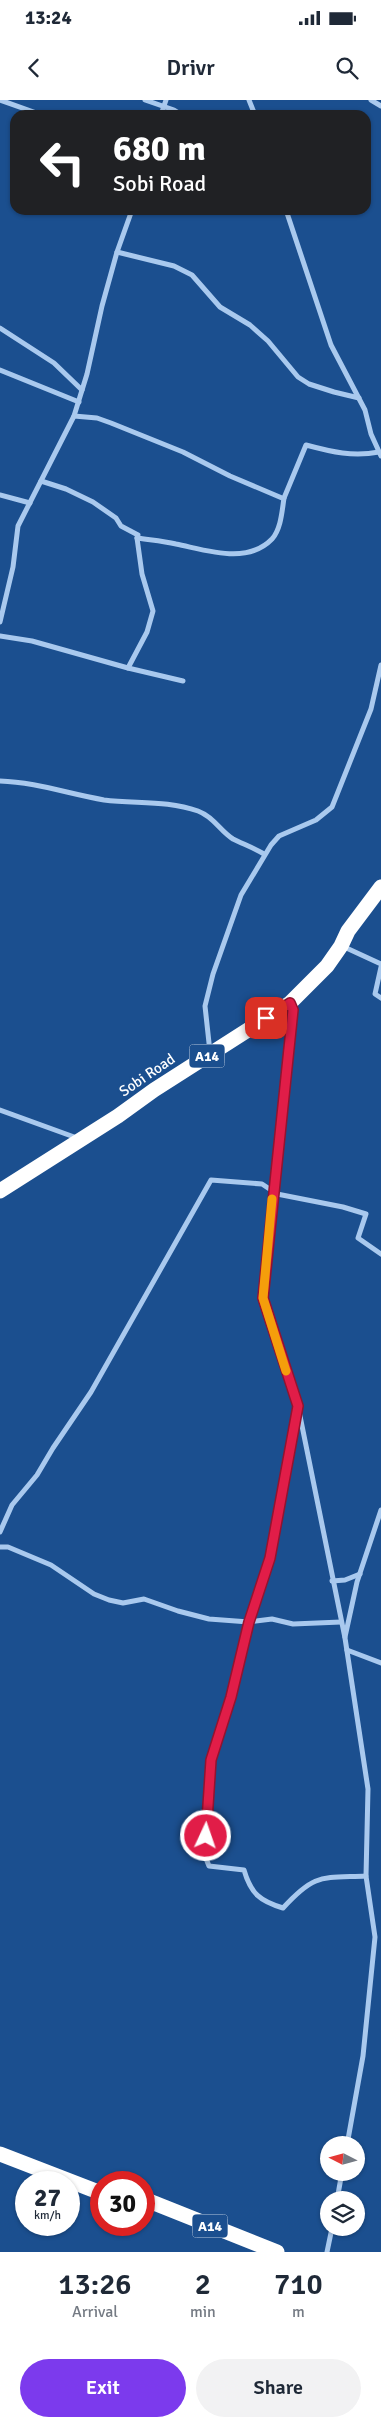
<!DOCTYPE html>
<style>
:root{--surface:#fff;--page:#f2f2f3;--text:#1f2937;--muted:#747a83;--accent:#7c3aed}
body{margin:0;font-family:Signika,sans-serif;background:var(--page);color:var(--text);height:100vh;display:flex;flex-direction:column;font-size:19px;white-space:nowrap}
*{box-sizing:border-box;margin:0}
p{font-size:16px;color:var(--muted)}
.icon{flex:none;width:28px;height:28px;fill:none;stroke:currentColor;stroke-width:2;stroke-linecap:round;stroke-linejoin:round}
.map{position:relative;height:2152px;overflow:hidden}
.panel{display:flex;flex-direction:column;background:var(--surface);flex:1}
.panel>*{flex:none}
.hud{position:absolute;left:10px;top:10px;width:361px;height:105px;border-radius:15px;box-shadow:0 1px 4px #0004;background:#202124;color:#fff;overflow:hidden}
.needle{width:32px;rotate:276deg}
.tools{position:absolute;left:320px;top:2036px;display:grid;gap:10px}
.tools a{display:grid;place-items:center;width:45px;height:45px;border-radius:50%;background:var(--surface);box-shadow:0 1px 4px #0004;font-size:25px}
.speed{position:absolute;left:15px;top:2071px;display:flex;gap:10px;font-size:25px;font-weight:700;text-align:center}
.speed>*{display:grid;place-content:center;width:65px;height:65px;border-radius:50%;background:var(--surface);box-shadow:0 1px 4px #0004;line-height:1}
.speed small{font-size:12px;font-weight:400}
.speed .limit{border:8px solid #d22;background:#fff;color:#111}
.pin{position:absolute;display:grid;place-items:center;width:42px;height:42px;color:#fff;margin:-21px;border-radius:10px;box-shadow:0 2px 8px #0006}
.me{position:absolute;width:55px;margin:-28px;rotate:3deg;stroke-linejoin:round;filter:drop-shadow(0 0 4px #0008)}
.turn{display:flex;align-items:center;gap:18px;height:105px;padding:0 20px;font-size:22px}
.turn .icon{width:65px;height:65px;stroke-width:2.5}
.turn b{display:block;font-size:35px;line-height:42px}
.eta{display:flex;justify-content:space-evenly;align-items:center;height:85px;text-align:center}
.eta b{font-size:30px;font-weight:600;line-height:35px}
.primary-button{display:flex;gap:10px;margin-top:auto;padding:10px 20px}
.primary-button a{flex:1;height:58px;border-radius:30px;background:var(--accent);color:#fff;font-size:20px;font-weight:600;line-height:58px;text-align:center}
.primary-button a+a{background:var(--page);color:var(--text)}
.status{display:flex;justify-content:space-between;align-items:center;height:35px;padding:0 25px;background:var(--surface);direction:ltr}
.status svg{height:14px;fill:currentColor}
header{display:flex;justify-content:space-between;align-items:center;height:65px;padding:0 20px;background:var(--surface);font-size:22px;font-weight:600}
.map>svg:first-child{display:block}
</style>
<div class="status"><b>13:24</b><svg viewBox="0 0 49 12"><path d="M0 12V9h3v3zM5 12V6h3v6zM10 12V3h3v9zM15 12V0h3v12zM26 1h20v11H26zM47 4h2v5h-2z"/></svg></div>
<header><svg class="icon" aria-label="back" viewBox="0 0 24 24"><path d="M15 5l-7 7 7 7"/></svg>Drivr<svg class="icon" aria-label="search" viewBox="0 0 24 24"><circle cx="10" cy="10" r="6"/><path d="M15 15l6 6"/></svg></header>
<div class="map">
<svg width="381" height="2152" viewBox="0 0 381 2152">
<rect width="100%" height="100%" fill="#1b4f8f"/>
<g fill="none" stroke-linecap="round" stroke-linejoin="round">
<g stroke="#a9c9ee" stroke-width="5">
<polyline points="0,0 42,15"/>
<polyline points="145,0 174,10 182,15"/>
<polyline points="249,0 255,15"/>
<polyline points="371,0 381,6"/>
<polyline points="161,15 166,0"/>
<polyline points="286,110 331,245 365,310 371,334 381,356"/>
<polyline points="117,152 174,166 192,175 220,207 250,225 268,241 298,277 309,284 334,292 359,298"/>
<polyline points="0,228 54,263 82,290"/>
<polyline points="0,270 79,302"/>
<path d="M74 316 97 318 111 323 183 352 230 376 282 398H284L306 345C332 352 353 357 379 352"/>
<path d="M41 381 66 389 93 402 116 418 121 426 138 435 137 438C150 440 163 441 176 444 206 450 247 465 272 439 281 429 282 411 284 398"/>
<polyline points="0,395 30,403"/>
<polyline points="0,522 13,467 18,426 74,316 87,274 102,206 117,152 132,110"/>
<polyline points="0,536 32,541 128,568 183,581"/>
<polyline points="128,568 147,532 153,511 142,474 137,438"/>
<path d="M0 681C35 682 69 694 104 700 136 704 167 700 198 711 214 717 220 731 233 739 243 744 254 748 264 754"/>
<polyline points="342,846 381,864"/>
<polyline points="381,867 375,894 381,898"/>
<polyline points="291,906 293,910 263,1198 298,1306 345,1538 368,1689 366,1776 375,1837 363,1956 347,2045"/>
<polyline points="210,952 205,906 213,874 241,795 271,745 279,736 316,720 332,707 371,609 381,565"/>
<polyline points="0,1010 77,1038"/>
<path d="M297 1310 270 1458 249 1522 231 1597 211 1660 205 1756 209 1766 244 1770C251 1794 260 1801 283 1808 315 1773 321 1778 366 1776"/>
<polyline points="0,1432 12,1405 37,1375 53,1348 91,1292 211,1080 262,1084 277,1094 343,1107 366,1114 358,1138 381,1154"/>
<polyline points="0,1447 8,1447 51,1465 94,1494 109,1500 123,1503 144,1499 178,1511 209,1519 249,1522 272,1519 293,1524 341,1522"/>
<polyline points="332,1481 345,1480 360,1474"/>
<polyline points="345,1537 357,1482 381,1410"/>
<polyline points="347,1550 381,1563"/>
<polyline points="337,2100 342,2072"/>
<polyline points="327,2152 332,2128"/>
</g>
<g stroke="#fff" stroke-width="15">
<polyline points="0,1091 118,1016 154,990 290,903 327,866 341,846 348,831 381,787"/>
<polyline points="0,2054 101,2093"/>
<polyline points="144,2099 277,2152"/>
</g>
</g>
<g fill="none" stroke-linecap="round" stroke-linejoin="round">
<defs>
<polyline id="route" points="206,1736 211,1660 231,1597 249,1522 270,1458 298,1306 263,1198 293,910 290,903 266,918"/>
</defs>
<use href="#route" stroke="#92132f" stroke-width="12"/>
<use href="#route" stroke="#e11d48" stroke-width="9"/>
<polyline stroke="#f59e0b" stroke-width="9" points="272,1099 263,1198 286,1271"/>
</g>
<g text-anchor="middle" stroke-width="5" stroke-linejoin="round" paint-order="stroke">
<g fill="#1b4f8f" stroke="#bbcadd" stroke-width="1">
<rect x="189.5" y="944.5" width="35" height="23" rx="4"/>
<rect x="192.5" y="2114.5" width="35" height="23" rx="4"/>
</g>
<g font-size="14" font-weight="bold" fill="#fff">
<text x="207" y="961">A14</text>
<text x="210" y="2131">A14</text>
</g>
<g font-size="15" fill="#fff" stroke="#1b4f8f">
<text transform="translate(147 975) rotate(-34)" y="5">Sobi Road</text>
</g>
</g>
</svg>
<div class="tools">
<a><svg class="needle" viewBox="-14 -14 28 28"><path d="M0-13l5 13h-10z" fill="#e53935"/><path d="M0 13l5-13h-10z" fill="#747a83"/></svg></a>
<a><svg class="icon" aria-label="layers" viewBox="0 0 24 24"><path d="M12 4l9 5-9 5-9-5zM3 14l9 5 9-5"/></svg></a>
</div>
<div class="speed"><div>27<small>km/h</small></div><div class="limit">30</div></div>
<div class="pin" style="left:266px;top:918px;background:#d93025"><svg class="icon" aria-label="arrive" viewBox="0 0 24 24"><path d="M6 21V4h12l-3 4 3 4H6"/></svg></div>
<svg class="me" style="left:206px;top:1736px" viewBox="-20 -20 40 40"><circle r="17" fill="#e11d48" stroke="#fff" stroke-width="3"/><path d="M0-11L8 9 0 5-8 9z" fill="#fff"/></svg>
<div class="hud">
<div class="turn"><svg class="icon" aria-label="left" viewBox="0 0 24 24"><path d="M17 20v-9H6M10 6l-5 5 5 5"/></svg><div><b>680 m</b>Sobi Road</div></div>
</div>
</div>
<section class="panel">
<div class="eta">
<div><b>13:26</b><p>Arrival</p></div>
<div><b>2</b><p>min</p></div>
<div><b>710</b><p>m</p></div>
</div>
<div class="primary-button"><a>Exit</a><a>Share</a></div>
</section>
